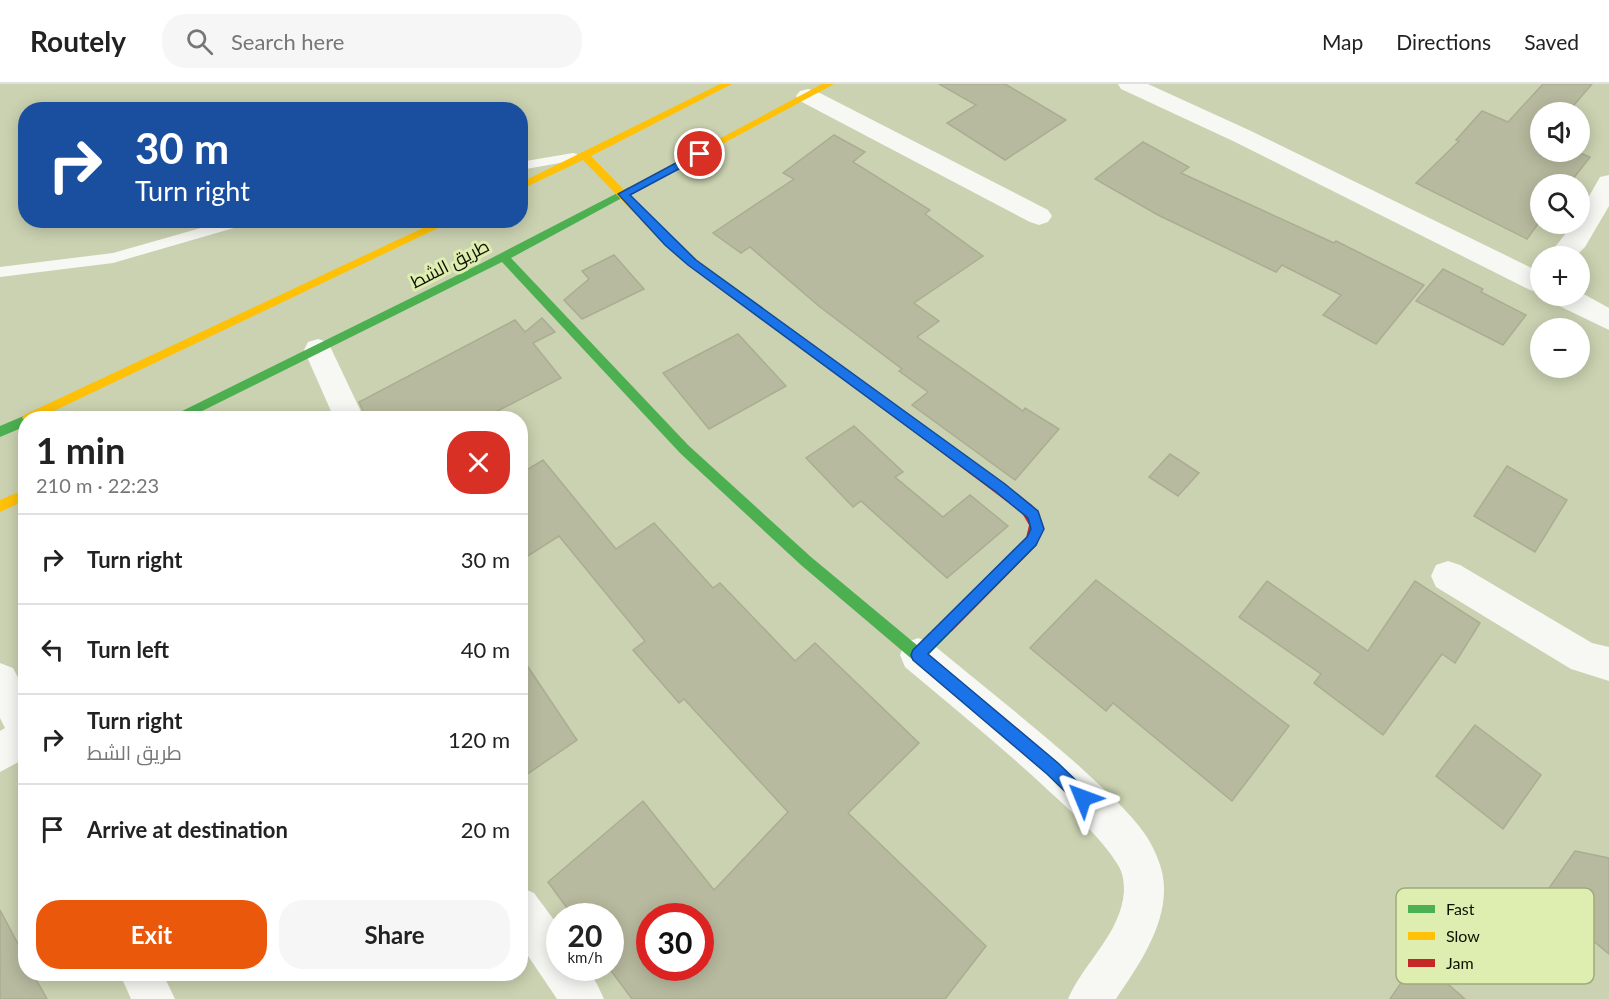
<!DOCTYPE html>
<meta charset="utf-8">
<style>
:root{--surface:#fff;--page:#f6f6f6;--text:#222;--muted:#767676;--line:#e0e0e0;--accent:#ea580c}
body{margin:0;font-family:Lato,Cairo,sans-serif;background:var(--page);color:var(--text);height:100vh;display:flex;flex-direction:column;font-size:22px;white-space:nowrap}
*{box-sizing:border-box;margin:0}
p{font-size:20px;color:var(--muted)}
.icon{flex:none;width:33px;height:33px;fill:none;stroke:currentColor;stroke-width:2;stroke-linecap:round;stroke-linejoin:round}
.map{position:relative;flex:1;overflow:hidden}
.sheet{position:absolute;left:18px;top:327px;width:510px;height:570px;display:flex;flex-direction:column;background:var(--surface);border-radius:24px;box-shadow:0 3px 15px #0003}
.sheet>*{flex:none}
.guide{position:absolute;left:18px;top:18px;width:510px;height:126px;border-radius:24px;box-shadow:0 3px 15px #0003;background:#1a4fa0;color:#fff;overflow:hidden}
.tools{position:absolute;left:1530px;top:18px;display:grid;gap:12px}
.tools a{display:grid;place-items:center;width:60px;height:60px;border-radius:50%;background:var(--surface);box-shadow:0 3px 15px #0003;font-size:30px}
.speed{position:absolute;left:546px;top:819px;display:flex;gap:12px;font-size:30px;font-weight:700;text-align:center}
.speed>*{display:grid;place-content:center;width:78px;height:78px;border-radius:50%;background:var(--surface);box-shadow:0 3px 15px #0003;line-height:1}
.speed small{font-size:15px;font-weight:400}
.speed .limit{border:9px solid #d22;background:#fff;color:#111}
.pin{position:absolute;display:grid;place-items:center;width:51px;height:51px;color:#fff;margin:-26px;border:3px solid #fff;border-radius:50%;box-shadow:0 2px 6px #0007}
.me{position:absolute;width:66px;margin:-33px;rotate:314deg;stroke-linejoin:round;filter:drop-shadow(0 0 4px #0008)}
.turn{display:flex;align-items:center;gap:21px;height:126px;padding:0 18px;font-size:27px}
.turn .icon{width:78px;height:78px;stroke-width:2.5}
.turn b{display:block;font-size:42px;line-height:51px}
.round{display:grid;place-items:center;flex:none;width:63px;height:63px;border-radius:24px;background:var(--page)}
.summary{display:flex;align-items:center;justify-content:space-between;height:102px;padding:0 18px}
h1{font-size:36px;font-weight:700;line-height:45px}
.cta{display:flex;gap:12px;margin-top:auto;padding:12px 18px}
.cta a{flex:1;height:69px;border-radius:24px;background:var(--accent);color:#fff;font-size:24px;font-weight:700;line-height:69px;text-align:center}
.cta a+a{background:var(--page);color:var(--text)}
ul{padding:0;list-style:none}
li{display:flex;align-items:center;gap:18px;height:90px;padding:0 18px;border-top:2px solid var(--line)}
li div{flex:1}
li b{display:block;font-size:22px}
li em{font-style:normal}
header{display:flex;align-items:center;gap:36px;box-sizing:border-box;height:84px;padding:0 30px;background:var(--surface);border-bottom:2px solid var(--line)}
header strong{font-size:28px}
nav{display:flex;gap:33px;margin-inline-start:auto;font-size:21px}
.search{width:420px;height:54px;background:var(--page);display:flex;align-items:center;gap:15px;box-sizing:border-box;padding:0 21px;border-radius:24px;color:var(--muted);font-size:22px}
.map>svg:first-child{display:block}
</style>
<header>
<strong>Routely</strong>
<div class="search"><svg class="icon" aria-label="search" viewBox="0 0 24 24"><circle cx="10" cy="10" r="6"/><path d="M15 15l6 6"/></svg>Search here</div>
<nav><a>Map</a><a>Directions</a><a>Saved</a></nav>
</header>
<div class="map">
<svg width="1609" height="915" viewBox="0 0 1609 915">
<rect width="100%" height="100%" fill="#cad2b1"/>
<g fill="#b8ba9f" stroke="#abad92" stroke-width="1.5" fill-rule="evenodd">
<polygon points="939,0 1005,0 1066,36 1005,76 947,39 976,21"/>
<polygon points="1543,0 1592,0 1568,28 1540,28 1540,68 1578,68 1590,73 1569,100 1540,100 1540,137 1527,155 1416,99 1459,57 1456,56 1482,27 1508,38"/>
<polygon points="834,51 865,68 853,78 930,126 925,130 983,172 914,219 939,237 917,253 1023,327 1025,324 1059,345 1015,396 912,321 928,308 899,287 902,285 820,223 750,163 741,169 713,149 794,95 783,89"/>
<polygon points="1143,58 1189,83 1181,89 1334,159 1336,157 1424,201 1376,260 1323,231 1341,211 1282,181 1276,188 1158,131 1095,95"/>
<polygon points="614,171 644,205 582,235 564,216 589,195 582,187"/>
<polygon points="1443,185 1483,205 1481,208 1526,231 1503,261 1416,217"/>
<polygon points="542,234 555,248 533,259 561,294 484,334 366,334 359,318 515,236 525,248"/>
<polygon points="738,250 786,302 709,345 663,289"/>
<polygon points="854,342 903,388 895,393 943,433 970,411 1008,442 947,494 861,417 853,423 806,374"/>
<polygon points="1170,370 1199,389 1178,412 1149,393"/>
<path d="M543 376 616 465 654 439 713 504 720 499 795 577 815 559 919 659 848 729 986 862 945 915H632L609 884 610 832H573L548 798 643 717 714 806 788 728 684 615 679 619 633 566 645 557 559 452 520 477V390ZM650 832H700V884H650Z"/>
<polygon points="1507,382 1567,416 1535,468 1474,432"/>
<polygon points="1096,496 1289,642 1232,717 1113,619 1106,627 1030,564"/>
<polygon points="1267,497 1368,567 1415,497 1480,539 1455,579 1442,570 1383,651 1314,599 1321,590 1239,533"/>
<polygon points="520,571 577,656 520,695"/>
<polygon points="1475,641 1541,691 1503,745 1436,692"/>
<polygon points="1575,767 1609,774 1609,870 1542,814"/>
<polygon points="0,826 26,875 26,890 33,890 47,915 0,915"/>
<polygon points="1418,874 1465,915 1390,915"/>
</g>
<g fill="none" stroke-linecap="round" stroke-linejoin="round">
<g fill="#f7f8f3" fill-rule="evenodd">
<polygon points="573,69 577,70 577,76 520,86 520,78"/>
<polygon points="229,136 252,136 251,139 113,179 0,193 0,183 113,169"/>
</g>
<g fill="#f7f8f3" fill-rule="evenodd">
<polygon points="1118,0 1148,0 1251,47 1540,188 1540,209 1530,206 1233,57 1121,5"/>
<polygon points="808,5 816,7 1048,126 1052,132 1048,138 1039,141 1030,138 800,17 796,12 800,7"/>
<polygon points="1609,91 1609,122 1585,163 1576,172 1548,172 1573,140 1580,140 1580,128 1600,93"/>
<polygon points="1580,208 1609,224 1609,246 1553,219 1549,212 1580,212"/>
<polygon points="318,255 328,258 364,334 334,334 304,266 308,258"/>
<polygon points="1448,477 1460,481 1592,559 1609,563 1609,597 1571,585 1436,503 1431,492 1436,481"/>
<path d="M918 554 931 559C980 599 1030 639 1078 681 1101 703 1129 726 1147 753 1156 768 1164 786 1164 804 1165 844 1137 884 1116 915H1068C1084 878 1121 850 1124 807 1124 798 1123 789 1118 781 1101 753 1074 730 1050 708 1003 664 954 624 905 583L900 571 905 559Z"/>
<polygon points="0,579 13,584 26,609 26,674 0,688 0,647 5,644 0,634"/>
<polygon points="520,803 534,809 560,844 560,884 586,884 597,900 604,915 557,915 520,860"/>
<polygon points="120,890 163,890 175,915 131,915"/>
</g>
<g fill="#4caf50" fill-rule="evenodd">
<polygon points="629,103 634,106 633,108 511,174 688,361 811,473 918,562 942,537 947,535 952,537 954,542 952,547 923,576 918,578 913,576 801,481 680,369 502,178 188,334 172,334 174,331 482,179"/>
<polygon points="26,331 31,334 26,334 26,342 0,353 0,342"/>
</g>
<g fill="#ffc107" fill-rule="evenodd">
<polygon points="720,0 732,0 591,72 624,106 822,0 834,0 633,108 627,109 696,175 897,323 899,326 897,329 889,329 688,181 665,161 583,76 520,106 520,99"/>
<polygon points="440,136 455,136 39,334 26,334 26,338 22,334 24,331"/>
<polygon points="26,405 26,416 0,428 0,416"/>
</g>
<polygon fill="#c62828" fill-rule="evenodd" points="893,321 1032,421 1043,440 1037,461 952,547 947,549 942,547 940,542 942,537 1026,454 1029,441 1022,429 889,329 887,326 889,323"/>
</g>
<polygon fill="#1a73e8" stroke="#114b97" stroke-width="1.5" points="700,66 703,67 703,72 630,111 696,176 1005,400 1038,427 1044,445 1036,461 928,570 1058,679 1089,709 1091,714 1089,720 1083,722 1078,720 1047,690 913,576 911,571 913,566 1027,453 1031,445 1028,434 996,408 688,181 665,161 618,110"/>
<g text-anchor="middle" stroke-width="6" stroke-linejoin="round" paint-order="stroke">
<g font-size="18" fill="#0d1100" stroke="#deedb0">
<text transform="translate(450 180) rotate(-27)" y="6">طريق الشط</text>
</g>
</g>
<rect x="1396" y="804" width="198" height="96" rx="9" fill="#deedb0" stroke="#9fab7b" stroke-width="1.5"/>
<rect x="1408" y="821" width="27" height="8" fill="#4caf50"/>
<rect x="1408" y="848" width="27" height="8" fill="#ffc107"/>
<rect x="1408" y="875" width="27" height="8" fill="#c62828"/>
<g font-size="16" fill="#0d1100">
<text x="1446" y="831">Fast</text>
<text x="1446" y="858">Slow</text>
<text x="1446" y="885">Jam</text>
</g>
</svg>
<div class="tools">
<a><svg class="icon" aria-label="sound" viewBox="0 0 24 24"><path d="M4 9h4l5-4v14l-5-4H4zM17 9q2 3 0 6"/></svg></a>
<a><svg class="icon" aria-label="search" viewBox="0 0 24 24"><circle cx="10" cy="10" r="6"/><path d="M15 15l6 6"/></svg></a>
<a>+</a>
<a>−</a>
</div>
<div class="speed"><div>20<small>km/h</small></div><div class="limit">30</div></div>
<div class="pin" style="left:700px;top:70px;background:#d93025"><svg class="icon" aria-label="arrive" viewBox="0 0 24 24"><path d="M6 21V4h12l-3 4 3 4H6"/></svg></div>
<svg class="me" style="left:1083px;top:714px" viewBox="-20 -20 40 40"><path d="M0-17L14 15 0 8-14 15z" fill="#1a73e8" stroke="#fff" stroke-width="4"/></svg>
<div class="guide">
<div class="turn"><svg class="icon" aria-label="right" viewBox="0 0 24 24"><path d="M7 20v-9h11M14 6l5 5-5 5"/></svg><div><b>30 m</b>Turn right</div></div>
</div>
<section class="sheet">
<div class="summary"><div><h1>1 min</h1><p>210 m · 22:23</p></div><a class="round" style="background:#d93025;color:#fff"><svg class="icon" aria-label="close" viewBox="0 0 24 24"><path d="M6 6l12 12M18 6L6 18"/></svg></a></div>
<ul>
<li><svg class="icon" aria-label="right" viewBox="0 0 24 24"><path d="M7 20v-9h11M14 6l5 5-5 5"/></svg><div><b>Turn right</b></div><em>30 m</em></li>
<li><svg class="icon" aria-label="left" viewBox="0 0 24 24"><path d="M17 20v-9H6M10 6l-5 5 5 5"/></svg><div><b>Turn left</b></div><em>40 m</em></li>
<li><svg class="icon" aria-label="right" viewBox="0 0 24 24"><path d="M7 20v-9h11M14 6l5 5-5 5"/></svg><div><b>Turn right</b><p>طريق الشط</p></div><em>120 m</em></li>
<li><svg class="icon" aria-label="arrive" viewBox="0 0 24 24"><path d="M6 21V4h12l-3 4 3 4H6"/></svg><div><b>Arrive at destination</b></div><em>20 m</em></li>
</ul>
<div class="cta"><a>Exit</a><a>Share</a></div>
</section>
</div>
